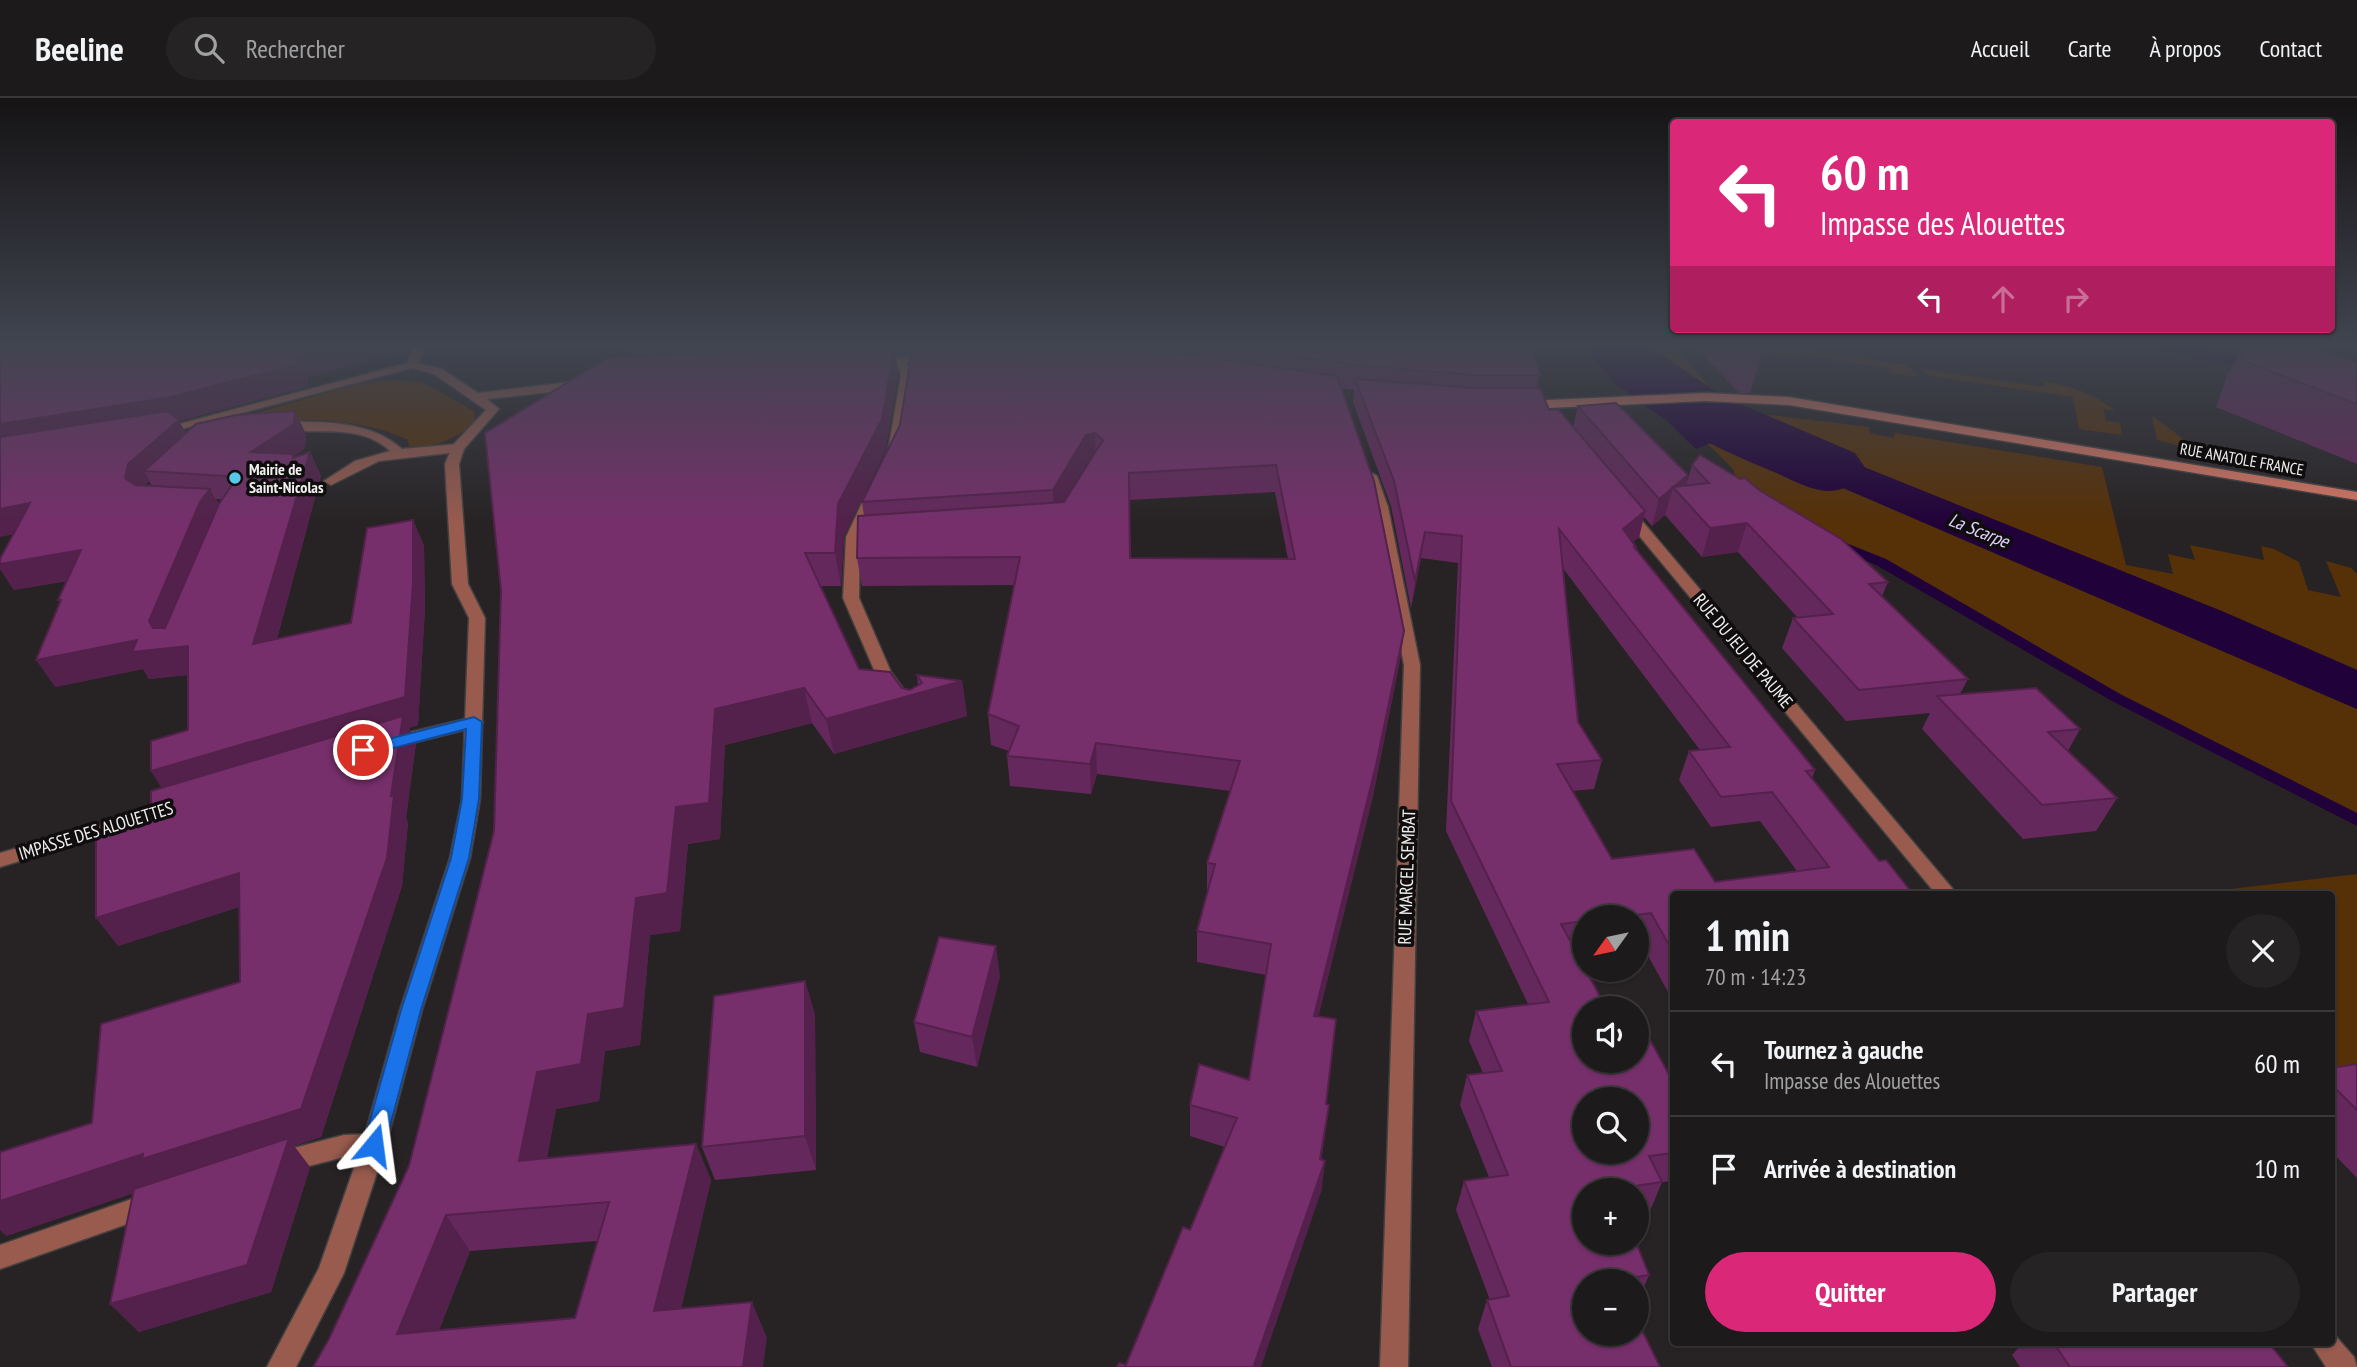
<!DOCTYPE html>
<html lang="fr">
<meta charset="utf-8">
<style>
:root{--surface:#1d1a1b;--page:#252324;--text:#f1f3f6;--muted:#a0a1a3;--line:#3b383a;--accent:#db2777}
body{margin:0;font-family:"PT Sans Narrow",sans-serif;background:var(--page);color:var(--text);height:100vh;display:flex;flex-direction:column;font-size:26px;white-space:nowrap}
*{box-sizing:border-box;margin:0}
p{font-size:23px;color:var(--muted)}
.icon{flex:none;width:38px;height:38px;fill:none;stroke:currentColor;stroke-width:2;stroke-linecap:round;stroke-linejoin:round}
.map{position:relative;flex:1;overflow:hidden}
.panel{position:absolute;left:1670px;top:793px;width:665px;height:455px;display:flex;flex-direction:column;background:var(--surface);border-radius:7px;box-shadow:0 2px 5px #0004,0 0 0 2px var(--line)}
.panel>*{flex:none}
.banner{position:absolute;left:1670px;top:21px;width:665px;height:214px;border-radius:7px;box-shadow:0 2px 5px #0004,0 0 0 2px var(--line);background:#db2777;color:#fff;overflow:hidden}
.needle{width:46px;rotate:237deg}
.buttons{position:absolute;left:1572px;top:807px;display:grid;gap:14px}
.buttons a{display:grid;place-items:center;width:77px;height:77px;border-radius:50%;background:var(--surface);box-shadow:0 2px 5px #0004,0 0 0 2px var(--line);font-size:35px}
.pin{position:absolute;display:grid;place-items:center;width:60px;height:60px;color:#fff;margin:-30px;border:4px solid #fff;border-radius:50%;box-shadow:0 2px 7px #0007}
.me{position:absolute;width:77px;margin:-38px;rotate:16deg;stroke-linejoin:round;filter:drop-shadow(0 0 5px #0008)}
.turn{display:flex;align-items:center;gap:24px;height:147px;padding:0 35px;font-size:32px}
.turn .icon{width:91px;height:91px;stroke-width:2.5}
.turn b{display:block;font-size:49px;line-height:60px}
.lanes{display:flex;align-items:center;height:66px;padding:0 35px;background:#0003;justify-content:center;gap:35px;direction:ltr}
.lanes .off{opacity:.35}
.round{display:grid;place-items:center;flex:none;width:74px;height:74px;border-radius:37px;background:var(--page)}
.head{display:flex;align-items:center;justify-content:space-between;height:119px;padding:0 35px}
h1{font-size:42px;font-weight:600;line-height:52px}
.button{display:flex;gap:14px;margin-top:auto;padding:14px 35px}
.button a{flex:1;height:80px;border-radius:42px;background:var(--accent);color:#fff;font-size:28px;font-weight:600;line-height:80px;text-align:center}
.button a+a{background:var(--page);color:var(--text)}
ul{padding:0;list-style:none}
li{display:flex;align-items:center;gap:21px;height:105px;padding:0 35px;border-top:2px solid var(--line)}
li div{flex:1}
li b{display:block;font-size:26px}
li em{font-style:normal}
header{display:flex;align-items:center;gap:42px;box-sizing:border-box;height:98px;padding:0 35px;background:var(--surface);border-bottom:2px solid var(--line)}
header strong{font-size:33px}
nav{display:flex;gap:38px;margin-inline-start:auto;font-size:24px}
.search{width:490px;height:63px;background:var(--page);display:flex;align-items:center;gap:18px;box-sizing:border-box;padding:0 24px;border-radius:38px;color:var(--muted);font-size:26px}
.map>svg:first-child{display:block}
</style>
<header>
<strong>Beeline</strong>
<div class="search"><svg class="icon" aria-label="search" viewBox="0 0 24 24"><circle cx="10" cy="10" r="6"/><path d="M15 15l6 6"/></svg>Rechercher</div>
<nav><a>Accueil</a><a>Carte</a><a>À propos</a><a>Contact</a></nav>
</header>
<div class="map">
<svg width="2357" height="1269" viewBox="0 0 2357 1269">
<rect width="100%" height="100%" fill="#272324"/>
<g fill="#563007">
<path d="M1646 249H1674L1708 287C1678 288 1665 271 1646 249Z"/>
<polygon points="1759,249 1789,249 1906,267 1917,275 1916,279 1889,275 1889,271 1799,256 1796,260 1766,256"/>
<path d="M1922 271 2045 289 2044 283C2069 288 2095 295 2115 313L2104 311 2106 323 2120 325 2122 337 2079 331 2073 299 1929 278Z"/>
<path d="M392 282 422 284 474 313 475 326C455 340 434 351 409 348L408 342C343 312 270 323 202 330L366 284Z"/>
<polygon points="1770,317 1869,329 1869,335 1893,340 1895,335 2102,369 2126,467 2173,476 2168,456 2195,462 2190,447 2264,462 2261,448 2274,451 2299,464 2308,492 2341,499 2326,463 2351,470 2357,476 2357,572 2224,514 1740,320"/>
<polygon points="2152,318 2192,347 2185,349 2157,342"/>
<polygon points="1724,339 2357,611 2357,728 2107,597 1943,504 1887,468 1812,440 1740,391 1733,371 1707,345"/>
<polygon points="2357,776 2357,993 2331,967 2331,796 2188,796"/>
</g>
<g fill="#210139">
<polygon points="1588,249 1646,249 1675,279 1689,288 1619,290"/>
<polygon points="2146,249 2206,249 2307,275 2264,274"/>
<polygon points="1730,315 2224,514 2357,572 2357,611 1725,339 1696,351 1668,324 1667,318"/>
</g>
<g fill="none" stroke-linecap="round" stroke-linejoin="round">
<polygon fill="#210139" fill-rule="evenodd" points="1831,439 1886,461 2122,597 2357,715 2357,728 2112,603 1876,467 1826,446 1826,440"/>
<path fill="#210139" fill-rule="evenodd" d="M1585 249H1650L1724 299 1855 355 1866 371 1855 387C1847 389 1837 393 1829 393 1811 393 1790 381 1774 374 1705 345 1629 312 1585 249Z"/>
<defs>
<g id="service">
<polygon points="900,260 904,261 913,276 900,353 894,357 888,353 901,276 894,263"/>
<path d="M278 324C320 323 370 322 402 351L458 346 464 350 458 354 379 363 331 387 324 383 355 363 390 353C359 323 311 338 274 331L272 328Z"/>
<polygon points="874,390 881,394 860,439 859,500 891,574 904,592 896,597 890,596 875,574 843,500 846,439 867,394"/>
<polygon points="474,619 483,624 480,628 392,650 383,644 386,640"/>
<polygon points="171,705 178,707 180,711 178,715 0,769 0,755"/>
<polygon points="374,1036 383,1039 386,1047 383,1055 374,1058 344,1059 282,1075 273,1072 270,1064 273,1056 282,1053 344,1037"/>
<polygon points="152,1094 161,1098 165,1106 161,1114 0,1171 0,1147"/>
</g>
<g id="minor">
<polygon points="411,249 421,249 423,256 416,269 412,270 406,267 411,256"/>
<polygon points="1370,374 1377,378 1388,409 1420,567 1408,1269 1380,1269 1404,567 1374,409 1363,378"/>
<polygon points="1627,410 1632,411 1957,796 1936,796 1622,417 1620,414"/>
<polygon points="2331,1233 2354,1259 2357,1269 2326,1269 2310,1244 2331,1244"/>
</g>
<g id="tertiary">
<polygon points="939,249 956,249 912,264 872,268 866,265 872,262 911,258"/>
<polygon points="412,264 442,271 478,295 586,282 592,286 586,290 487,301 499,311 464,351 459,366 468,486 485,520 480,701 470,760 422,912 386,1047 344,1175 296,1269 267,1269 319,1170 362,1047 400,912 450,760 462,701 469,520 452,486 445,366 453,347 486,312 434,276 412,270 159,337 153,333"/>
</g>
<polygon id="secondary" points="1705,295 1789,299 2357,394 2357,402 1789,307 1705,303 1525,311 1519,307 1525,303"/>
</defs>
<use href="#service" stroke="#434040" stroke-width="3"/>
<use href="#minor" stroke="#434040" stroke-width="3"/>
<use href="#tertiary" stroke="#434040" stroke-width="3"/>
<use href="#secondary" stroke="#434040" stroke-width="3"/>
<use href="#service" fill="#985b4e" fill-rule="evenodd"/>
<use href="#minor" fill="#985b4e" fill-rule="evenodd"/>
<use href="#tertiary" fill="#985b4e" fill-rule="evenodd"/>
<use href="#secondary" fill="#da7863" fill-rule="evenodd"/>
</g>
<g fill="#65285c" fill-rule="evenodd">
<path d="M0 249H404L405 253 308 279 307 289 179 323 186 335 306 336 305 350 294 358V359L310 354 321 378 277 541 351 525 413 422 424 448 425 511 418 627 409 630 416 645 406 720 408 725 402 788 321 1039 294 1048 310 1069 271 1194 139 1234 110 1206 134 1095 6 1138 92 1025 240 884 239 809 118 848 151 717 162 690 151 673 188 632V577L149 581 143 571 55 589 60 505 67 483 14 492 0 471V461L13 436ZM149 383 152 388 144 387ZM216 401H222L219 407Z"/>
<path d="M635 249H1532L1540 277 1537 290 1549 312 1573 329 1578 308 1688 377 1686 387 1692 367 1759 392 1888 484 1882 498 1968 581 1960 596 2080 631 2068 653 2117 700 2096 733 2023 741 1922 631 1930 615 1846 623 1782 550 1793 520 1797 519 1738 454 1702 459 1665 417 1652 428 1644 419 1639 439 1633 444 1636 449V452L1815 672 1812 680 1879 763 1673 796V903L1641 845 1636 846V819H1584V852L1576 853 1584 910 1673 984V1083L1662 1084 1650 1113 1636 1115V1092H1584L1649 1177 1637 1206 1636 1183H1584L1660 1269H1492L1478 1231 1487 1202H1490L1456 1112 1464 1083 1489 1079 1460 1007 1467 977 1483 975 1469 943 1476 913 1528 906 1446 733 1458 465 1421 460 1411 510 1391 408 1353 304 1354 292 1341 290 1404 533 1400 562 1373 698 1318 918 1326 1006 1329 1007 1321 1062 1325 1063 1321 1094 1126 1267 1190 1132 1225 1049 1190 1038V1007L1249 982 1266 877 1197 864V833L1207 796V765L1231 693 1097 676 1091 696 1010 688 1007 658 1009 653 991 647 988 616 1014 487 862 488 857 460 864 418 862 404 900 327 910 266 908 255 896 258 898 276 886 351 844 438 841 488H821L859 571 902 590 910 592 918 587 917 577 962 583 967 618 834 656 812 625 725 647 720 741 688 746 680 833 650 837 640 947 605 953 599 1003 556 1011 547 1060 696 1046 711 1082 681 1211 767 1240 329 1241 409 1068 632 259 630 252ZM1091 362 1064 404H1063L1088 363ZM1275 394 1288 461 1131 460 1129 402ZM1562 469 1700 652 1689 653 1679 682 1711 729 1760 723 1797 773 1715 784 1612 761 1572 693 1594 691 1602 662 1578 624ZM597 1143 575 1220 439 1232 470 1153Z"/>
<polygon points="1695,249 1764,249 1750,295 1739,295"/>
<polygon points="2243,249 2306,249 2357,264 2357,366 2216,309 2227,278"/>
<polygon points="1000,878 977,969 920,954 914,924"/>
<polygon points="805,883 815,917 816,1072 715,1082 702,1049"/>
<polygon points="2357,966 2357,1080 2331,1053 2331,970"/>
<polygon points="2023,1244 2268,1244 2288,1269 2020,1269 2012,1257"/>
</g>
<g fill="#53214b">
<polygon points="330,249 404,249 405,253 308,279 307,289 179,323 191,345 144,373 150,383 141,390 139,405 125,380 128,366 0,352 0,326 298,257"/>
<polygon points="894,249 898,276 886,351 844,438 841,488 835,455 838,406"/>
<polygon points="897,249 908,249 908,255 899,257"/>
<polygon points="295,313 306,336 305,350 294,358 303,378 310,354 321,378 268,573 253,546 251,354"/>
<polygon points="1095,335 1096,361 1088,363 1054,419 1053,392 1086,337"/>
<polygon points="1688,377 1682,399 1673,389"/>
<polygon points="1673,390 1665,417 1652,428 1659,401"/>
<polygon points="210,391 223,415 165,550 149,523 200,404"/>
<polygon points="30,405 46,430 0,439 0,411"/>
<polygon points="1645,413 1639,439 1616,458 1623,431"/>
<polygon points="413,422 424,448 425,511 418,627 409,630 416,645 406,720 408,725 402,788 321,1039 294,1048 310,1069 271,1194 139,1234 110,1206 163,1085 6,1138 0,1132 0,1103 143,1056 391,698 169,702 151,673 405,599"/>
<polygon points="1747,425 1738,454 1702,459 1710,430"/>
<polygon points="1425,434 1421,460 1411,510 1415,483"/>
<polygon points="81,452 97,477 14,492 0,471 0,466"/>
<polygon points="1404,533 1400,562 1373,698 1311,949 1314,918"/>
<polygon points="137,542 188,548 204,575 149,581 143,571 55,589 36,562"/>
<polygon points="962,583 967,618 834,656 826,621"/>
<polygon points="804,590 812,625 725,647 720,741 688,746 680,833 650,837 640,947 605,953 599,1003 556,1011 539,1099 519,1063 537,974 588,916 715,611"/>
<polygon points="1096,645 1097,676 1091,696 1090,666"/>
<polygon points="239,775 257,803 118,848 96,820"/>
<polygon points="996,848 1000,878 977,969 972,939"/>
<polygon points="805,883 815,917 816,1072 805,1038"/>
<polygon points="1329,1007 1325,1038 1317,1088 1325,1063 1321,1094 1261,1269 1254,1269 1320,1061"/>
<polygon points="696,1046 711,1082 672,1248 654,1213"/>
<polygon points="446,1117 470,1153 424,1269 397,1236"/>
<polygon points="752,1204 767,1240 763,1269 743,1269"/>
</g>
<g fill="#762f6b" stroke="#53214b" stroke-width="2" fill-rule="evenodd">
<polygon points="0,249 330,249 298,257 297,267 166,300 0,326"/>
<polygon points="635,249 673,249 630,252"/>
<path d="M781 249H894L882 321 838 406 835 455H805L859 571 890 574 902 590 910 592 922 585 917 577 962 583 826 621 804 590 715 611 709 705 676 709 667 795 636 800 624 910 588 916 581 966 537 974 519 1063 696 1046 654 1213 752 1204 743 1269H313L329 1241 409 1068 494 733 501 493 485 335 606 261ZM609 1104 575 1220 397 1236 446 1117Z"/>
<path d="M910 249H1135L1337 278 1374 383 1404 533 1376 667 1314 918 1336 921 1326 1006 1329 1007 1320 1061 1325 1063 1254 1267 1259 1269H1117L1119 1265 1126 1267 1183 1129 1190 1132 1237 1020 1190 1007 1199 966 1249 982 1271 846 1197 833 1215 766 1207 765 1240 663 1096 645 1090 666 1007 658 1019 628 988 616 1020 459 857 460 858 418 1064 404 1103 342 1095 335 1086 337 1053 392 862 404 900 327 912 252ZM1276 367 1295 461 1130 460 1129 375Z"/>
<polygon points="1220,249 1532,249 1540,277 1475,277 1364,268"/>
<polygon points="2246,249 2306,249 2357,264 2357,306 2241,262"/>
<path d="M1355 281 1474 290H1540L1549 312 1558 311 1645 413 1623 431 1636 449H1634L1815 672 1806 673 1879 763 1886 762 1913 796H1673V854L1651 815 1620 819H1584V823L1561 826 1584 868V872H1586L1606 910H1584V962H1636V928L1642 927 1673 984V1055L1649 1058 1662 1084 1615 1091 1616 1092H1584V1144H1636L1649 1177 1618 1182 1619 1183H1584V1236H1636V1220L1660 1269H1511L1487 1202 1509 1198 1464 1083 1508 1077 1467 977 1502 973 1476 913 1549 904 1451 703 1462 438 1425 434 1415 483 1394 383ZM1559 431 1730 649 1689 653 1721 699 1772 694 1829 769 1715 784 1694 751 1612 761 1557 666 1602 662 1578 624ZM1584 1001H1636V1054H1584Z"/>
<polygon points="1616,305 1688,377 1659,401 1578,308"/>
<polygon points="167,313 179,322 128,366 125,380 135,387 210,391 200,404 149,523 153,530 165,530 219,406 234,384 225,378 144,373 196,326 236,317 295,313 294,326 251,354 293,356 293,360 310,354 253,546 351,525 367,430 413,422 413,485 405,599 151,673 151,643 188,632 188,548 132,554 137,542 36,562 61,502 58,502 81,452 0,466 0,461 30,405 0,411 0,339"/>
<polygon points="1700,357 1740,381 1745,380 1759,392 1841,441 1888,484 1869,486 1968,581 1859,592 1793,520 1833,516 1747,425 1710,430 1673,389 1709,385 1692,367"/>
<polygon points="2036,590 2080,631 2048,634 2117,700 2042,707 1937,598"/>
<polygon points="403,618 391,698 394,697 387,760 301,1011 142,1061 143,1056 0,1103 0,1054 92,1025 101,926 240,884 239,775 96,820 96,734 151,717 151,693"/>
<polygon points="939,839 996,848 972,939 914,924"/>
<polygon points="805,883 805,1038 702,1049 714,898"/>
<polygon points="2357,966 2357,1012 2331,986 2331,970"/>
<polygon points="289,1040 247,1167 110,1206 134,1091"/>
<polygon points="2053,1244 2268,1244 2288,1269 2070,1269"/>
</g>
<linearGradient id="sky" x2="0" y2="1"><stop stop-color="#151314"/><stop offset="0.58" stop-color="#414550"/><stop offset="1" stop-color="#414550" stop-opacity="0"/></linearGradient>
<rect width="2357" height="426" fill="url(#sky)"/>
<polygon fill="#1a73e8" stroke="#114b97" stroke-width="2" points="474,619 482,624 479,701 469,760 421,912 385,1047 382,1054 374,1057 366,1054 363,1047 401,912 451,760 462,701 466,631 363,658 355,652 357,649"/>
<circle fill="#59c8e5" stroke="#0f0d0d" stroke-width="2.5" cx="235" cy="380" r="7"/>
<g text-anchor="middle" stroke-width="7" stroke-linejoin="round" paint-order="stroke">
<g font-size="16" fill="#f2efef" stroke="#0f0d0d">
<text transform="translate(2242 361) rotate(10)" y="6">RUE ANATOLE FRANCE</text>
</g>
<g font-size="16" font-weight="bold" fill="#f2efef" stroke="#0f0d0d" text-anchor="start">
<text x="249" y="377">Mairie de<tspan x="249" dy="18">Saint-Nicolas</tspan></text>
</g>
<g font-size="18" fill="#f2efef" stroke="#0f0d0d">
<text transform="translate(1743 553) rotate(50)" y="6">RUE DU JEU DE PAUME</text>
<text transform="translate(96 733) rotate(-17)" y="6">IMPASSE DES ALOUETTES</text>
<text transform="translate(1407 779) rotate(-88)" y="6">RUE MARCEL SEMBAT</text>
</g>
<g font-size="19" font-style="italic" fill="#e1cefa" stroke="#0f0d0d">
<text transform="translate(1979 432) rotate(22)" y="7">La Scarpe</text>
</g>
</g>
</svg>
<div class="buttons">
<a><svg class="needle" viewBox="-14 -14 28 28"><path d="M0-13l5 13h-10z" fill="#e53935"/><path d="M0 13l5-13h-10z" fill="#a0a1a3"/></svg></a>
<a><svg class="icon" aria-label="sound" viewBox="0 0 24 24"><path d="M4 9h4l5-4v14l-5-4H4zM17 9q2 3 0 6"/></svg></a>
<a><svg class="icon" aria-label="search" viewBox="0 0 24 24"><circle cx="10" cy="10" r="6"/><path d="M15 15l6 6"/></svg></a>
<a>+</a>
<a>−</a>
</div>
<div class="pin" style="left:363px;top:652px;background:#d93025"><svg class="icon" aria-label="arrive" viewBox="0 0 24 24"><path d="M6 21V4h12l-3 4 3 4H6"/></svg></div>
<svg class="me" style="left:374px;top:1047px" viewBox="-20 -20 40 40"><path d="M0-17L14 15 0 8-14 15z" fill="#1a73e8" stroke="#fff" stroke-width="4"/></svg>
<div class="banner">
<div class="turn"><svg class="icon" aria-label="left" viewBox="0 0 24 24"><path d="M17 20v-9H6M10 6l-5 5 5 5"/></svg><div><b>60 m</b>Impasse des Alouettes</div></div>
<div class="lanes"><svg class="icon" aria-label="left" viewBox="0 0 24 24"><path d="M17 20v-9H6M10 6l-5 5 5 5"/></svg><svg class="icon off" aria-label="ahead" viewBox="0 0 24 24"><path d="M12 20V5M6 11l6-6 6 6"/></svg><svg class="icon off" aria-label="right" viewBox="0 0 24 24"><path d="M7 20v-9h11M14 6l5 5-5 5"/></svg></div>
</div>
<section class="panel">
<div class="head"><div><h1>1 min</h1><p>70 m · 14:23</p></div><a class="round"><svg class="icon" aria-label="close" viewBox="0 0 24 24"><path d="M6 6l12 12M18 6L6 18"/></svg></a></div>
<ul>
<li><svg class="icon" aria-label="left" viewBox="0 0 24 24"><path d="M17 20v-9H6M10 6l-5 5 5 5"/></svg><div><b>Tournez à gauche</b><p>Impasse des Alouettes</p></div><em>60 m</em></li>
<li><svg class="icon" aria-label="arrive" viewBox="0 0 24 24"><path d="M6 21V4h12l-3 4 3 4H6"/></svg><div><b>Arrivée à destination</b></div><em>10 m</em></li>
</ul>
<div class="button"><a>Quitter</a><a>Partager</a></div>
</section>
</div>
